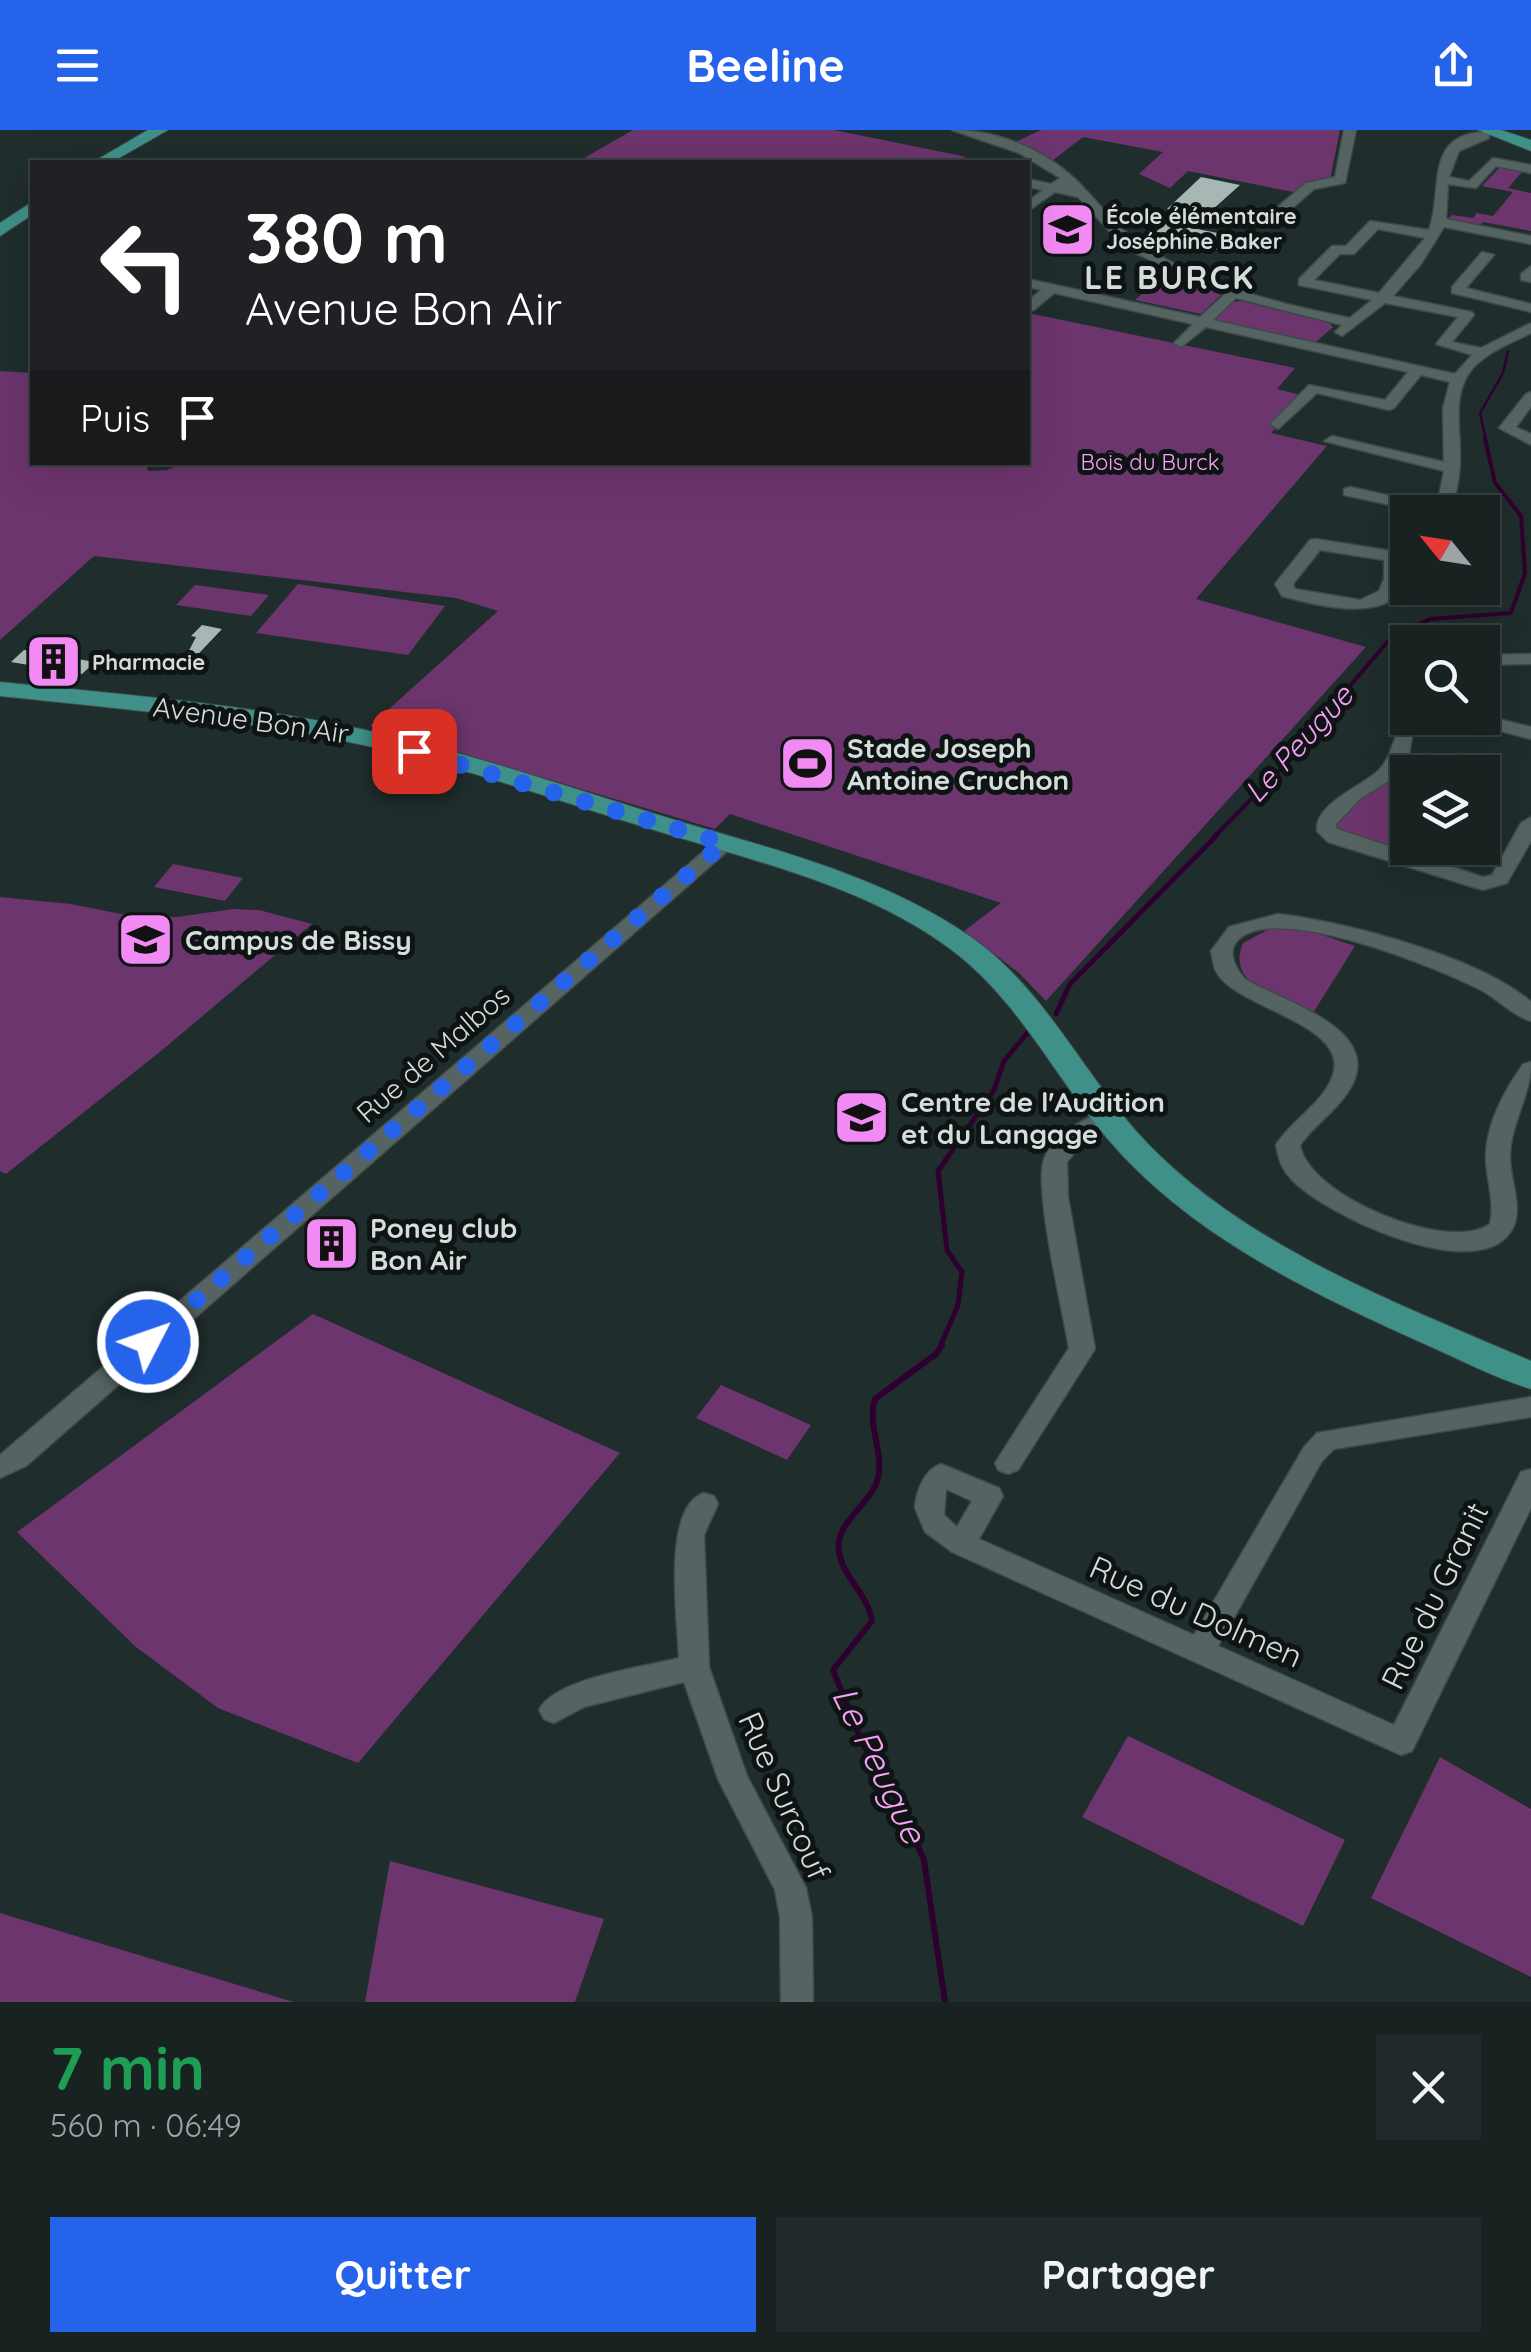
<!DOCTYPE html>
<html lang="fr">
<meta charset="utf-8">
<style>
:root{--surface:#172221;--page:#202a2a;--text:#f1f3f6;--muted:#9ea4a5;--line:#363f3f;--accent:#2563eb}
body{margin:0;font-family:Quicksand,sans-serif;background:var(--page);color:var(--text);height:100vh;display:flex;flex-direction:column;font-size:38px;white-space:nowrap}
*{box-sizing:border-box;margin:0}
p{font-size:32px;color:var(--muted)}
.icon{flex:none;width:55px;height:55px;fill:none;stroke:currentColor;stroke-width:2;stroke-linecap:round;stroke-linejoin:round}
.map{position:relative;height:1872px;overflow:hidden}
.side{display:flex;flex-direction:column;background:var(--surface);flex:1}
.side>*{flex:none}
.top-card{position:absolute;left:30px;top:30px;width:1000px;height:305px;border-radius:0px;box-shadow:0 10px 40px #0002,0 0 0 2px var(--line);background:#202124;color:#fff;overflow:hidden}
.needle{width:65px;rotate:300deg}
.controls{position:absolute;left:1390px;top:365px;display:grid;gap:20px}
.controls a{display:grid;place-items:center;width:110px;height:110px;border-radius:0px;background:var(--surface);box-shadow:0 10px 40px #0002,0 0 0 2px var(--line);font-size:50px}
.pin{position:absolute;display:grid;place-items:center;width:85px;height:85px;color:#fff;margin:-42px;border-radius:20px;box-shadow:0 5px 15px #0006}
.me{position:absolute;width:110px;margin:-55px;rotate:49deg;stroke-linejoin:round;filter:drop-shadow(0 0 8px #0008)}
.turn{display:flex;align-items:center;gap:35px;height:210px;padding:0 50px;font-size:45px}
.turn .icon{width:130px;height:130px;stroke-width:2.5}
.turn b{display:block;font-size:70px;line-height:85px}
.then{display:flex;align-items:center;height:95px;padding:0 50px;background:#0003;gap:20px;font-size:38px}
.round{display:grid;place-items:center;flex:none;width:105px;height:105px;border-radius:0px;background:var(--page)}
.headline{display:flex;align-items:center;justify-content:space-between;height:170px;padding:0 50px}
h1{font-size:60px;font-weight:700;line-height:75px;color:#1e9e55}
.button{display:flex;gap:20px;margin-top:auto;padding:20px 50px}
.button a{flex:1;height:115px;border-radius:0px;background:var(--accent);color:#fff;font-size:40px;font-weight:700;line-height:115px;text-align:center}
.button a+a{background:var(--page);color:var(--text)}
header{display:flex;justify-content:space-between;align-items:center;height:130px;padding:0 50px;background:var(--accent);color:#fff;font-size:45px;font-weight:700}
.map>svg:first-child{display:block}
</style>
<header><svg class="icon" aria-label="menu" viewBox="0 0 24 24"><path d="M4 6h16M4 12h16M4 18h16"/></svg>Beeline<svg class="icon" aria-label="share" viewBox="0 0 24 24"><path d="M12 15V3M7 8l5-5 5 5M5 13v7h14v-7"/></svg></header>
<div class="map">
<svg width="1531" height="1872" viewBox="0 0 1531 1872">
<rect width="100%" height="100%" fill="#1f2d2c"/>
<g fill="#6c356d">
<polygon points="633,0 834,0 962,26 975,32 577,32"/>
<polygon points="1041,0 1340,0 1330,50 1306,53 1293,62 1188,41 1170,58 1139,44 1163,22 1083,7 1052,31 1013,13"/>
<polygon points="1500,37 1523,41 1508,58 1531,63 1531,101 1483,92 1477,98 1446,90 1452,85 1473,88 1477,83 1493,86 1513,62 1482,56"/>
<polygon points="1166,142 1221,165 1201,184 1135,170"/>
<polygon points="1241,171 1329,193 1333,197 1317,211 1309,212 1213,190 1232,172"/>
<polygon points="1028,183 1295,238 1277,259 1305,266 1271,303 1327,316 1196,469 1366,517 1046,871 1019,843 964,801 1001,773 730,684 715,699 370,596 498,481 456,468 94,426 0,510 0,241 32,243 32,332 146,333 148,341 167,340 186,332 1028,332"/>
<polygon points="298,454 445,476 408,525 256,503"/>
<polygon points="195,455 269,465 251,486 176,475"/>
<polygon points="1395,645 1407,649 1408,718 1438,718 1430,732 1340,704 1335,697 1361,669"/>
<polygon points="173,734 243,748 225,771 154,757"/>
<polygon points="0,767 71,774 131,786 177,787 233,779 259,780 312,794 161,921 6,1044 0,1041"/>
<path d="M1271 798 1305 799 1355 816 1313 883C1282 869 1225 856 1243 813Z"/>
<polygon points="313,1184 620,1323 358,1633 218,1578 136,1517 17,1402"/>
<polygon points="721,1255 811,1295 787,1330 696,1288"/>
<polygon points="1128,1606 1345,1710 1303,1796 1082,1687"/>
<polygon points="1440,1627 1531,1679 1531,1847 1371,1768"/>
<polygon points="390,1731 604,1789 575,1872 365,1872"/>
<polygon points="0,1783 294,1872 0,1872"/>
</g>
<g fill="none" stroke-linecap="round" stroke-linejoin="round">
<polyline stroke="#2e002f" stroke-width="2.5" points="1486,310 1480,283 1503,243 1508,221"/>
<polyline stroke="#2e002f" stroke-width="4" points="1214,707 1302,618 1307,606 1390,509 1430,489 1511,483 1525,443 1521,386 1495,353 1485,308"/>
<g stroke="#2e002f" stroke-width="5">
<polyline points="1056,884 1070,854 1217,705"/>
<polyline points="940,1217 958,1175 962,1142 947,1120 938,1041 994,960 1004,931 1028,902"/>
</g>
<path stroke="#2e002f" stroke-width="6" d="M942 1215 936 1224 875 1269C866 1297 887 1326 876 1354 866 1378 835 1393 839 1421 842 1447 868 1464 872 1491L833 1540 863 1615 885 1644 924 1730 945 1872"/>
</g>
<g fill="#a6b7b4">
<polygon points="1201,47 1240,55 1192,98 1233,106 1218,120 1151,106 1180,82 1167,79"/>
<polygon points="202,495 222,499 185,538 181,536 196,507 191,506"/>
<polygon points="24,520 95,532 82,544 11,532"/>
</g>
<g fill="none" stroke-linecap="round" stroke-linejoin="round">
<defs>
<g id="minor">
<path d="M952 0C1000 0 1049 21 1082 56 1103 78 1122 103 1148 119 1210 157 1280 174 1350 188L1372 170 1299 155V149L1332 116H1346L1370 91 1429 100C1444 61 1422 1 1489 2V8L1459 21 1449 47 1469 51 1493 28 1531 35V43L1496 36 1476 58 1448 54 1446 89 1531 106V114L1444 97 1421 134 1393 166 1472 182 1474 185 1452 212 1481 218 1531 193V203C1511 213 1487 222 1472 239 1451 265 1461 299 1460 329 1460 348 1456 365 1451 382H1423L1344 365V359L1350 357 1437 376 1444 341 1324 311 1332 306 1444 332 1443 278 1450 252 1421 245 1394 278 1389 280 1317 263 1278 299 1270 294 1309 255 1385 270 1408 242 1206 197 1181 217 1174 213 1193 194 1054 163 1034 180 1028 181V171L1041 160 1028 157V149L1200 187 1225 164 1137 124 1114 106 1078 67 1055 62 1028 81V71L1043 60 1028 57V49L1051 54 1060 48 1019 23ZM1378 99 1425 108 1379 163 1314 150 1340 124H1354ZM1236 168 1342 195 1335 202 1342 206 1385 173 1458 187 1436 214 1472 225 1455 244 1213 190Z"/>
<polygon points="1344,0 1356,0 1345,53 1314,59 1270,98 1260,98 1260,92 1306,53 1335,47"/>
<polygon points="1482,122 1494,125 1466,158 1531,174 1531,182 1452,163 1452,157"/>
<polygon points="1531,136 1531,152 1521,150 1521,144"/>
<polygon points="1531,262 1531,277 1516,297 1531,304 1531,315 1499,298 1526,264"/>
<path d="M1316 409 1398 422C1426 502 1320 477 1282 466L1275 454 1310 410ZM1320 420 1384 430V449L1379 461 1360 470 1295 459 1293 454Z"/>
<polygon points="1531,524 1531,534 1482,535 1482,525"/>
<path d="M1408 584V588H1422L1413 601 1409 625 1392 649 1361 668 1336 694 1337 699 1483 747 1492 745 1521 693 1531 687V711L1507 753 1483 760 1476 758 1328 712 1317 701C1314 674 1362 656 1378 641 1394 625 1393 601 1408 584Z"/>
<polygon points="1482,585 1531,597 1531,609 1466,592 1464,588"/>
<polygon points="725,707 732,709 735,713 732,717 26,1336 0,1348 0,1325 718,709"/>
<path d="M1278 784C1346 792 1480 827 1531 872V891C1513 886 1497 868 1479 859 1436 837 1278 773 1239 809 1226 821 1235 838 1245 849 1280 871 1384 898 1351 957 1338 980 1315 994 1300 1015 1308 1066 1449 1124 1490 1094 1495 1072 1487 1052 1486 1030 1485 995 1504 962 1523 934L1531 932C1531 968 1510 992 1510 1028 1510 1052 1526 1083 1509 1104 1470 1153 1326 1085 1292 1050 1282 1040 1278 1028 1276 1015 1291 991 1320 975 1331 950 1357 895 1239 880 1217 843 1213 837 1213 829 1211 821L1229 797Z"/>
<path d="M1107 981 1115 984 1119 989 1115 994 1090 1004 1067 1032 1068 1067 1095 1219 1018 1340 1008 1344 998 1340 995 1333 1069 1218C1062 1177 1036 1069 1043 1033 1049 1006 1084 988 1107 981Z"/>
<path d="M1531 1267V1287L1334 1319 1322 1331 1218 1516 1394 1595 1521 1342 1531 1339V1378L1412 1621 1401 1625 952 1422 925 1402 915 1378C916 1361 924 1340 941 1334L999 1358 1003 1366 979 1409 1194 1505 1304 1317 1317 1303ZM946 1359 972 1371 957 1397 944 1385Z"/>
<path d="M704 1363 714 1366 718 1374 704 1405 709 1537 747 1646 806 1758 812 1787 813 1872H781L780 1787 775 1760 718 1649 684 1552 584 1577 554 1593 544 1589 539 1580C555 1548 645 1537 679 1528 678 1491 661 1377 704 1363Z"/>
</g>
<g id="major">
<polygon points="148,0 168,0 112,32 93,32"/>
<polygon points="1478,0 1501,0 1531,10 1531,21"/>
<polygon points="32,72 32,85 0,106 0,93"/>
<path d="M0 552C121 564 242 574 361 599 469 622 573 659 678 691 777 720 881 746 968 805 1046 858 1084 948 1148 1014 1250 1119 1399 1174 1531 1231V1259C1495 1248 1461 1230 1427 1215 1313 1164 1190 1106 1107 1008 1054 946 1019 871 953 821 870 758 762 733 664 703 564 673 465 637 363 615 243 589 121 579 0 566Z"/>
</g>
</defs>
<use href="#minor" stroke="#3d4a48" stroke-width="3"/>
<use href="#major" stroke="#3d4a48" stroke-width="2"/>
<use href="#minor" fill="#556462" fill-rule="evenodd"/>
<use href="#major" fill="#3f9089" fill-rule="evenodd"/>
</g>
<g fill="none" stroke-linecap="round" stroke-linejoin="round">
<polyline stroke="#2563eb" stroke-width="18" stroke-dasharray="0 32.4" points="148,1212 724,713 414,621"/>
</g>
<defs>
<symbol id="school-square" viewBox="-11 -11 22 22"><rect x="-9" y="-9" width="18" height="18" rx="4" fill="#f28af3" stroke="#0e1413"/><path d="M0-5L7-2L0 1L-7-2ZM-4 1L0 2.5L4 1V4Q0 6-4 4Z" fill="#111"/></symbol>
<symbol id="building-square" viewBox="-11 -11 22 22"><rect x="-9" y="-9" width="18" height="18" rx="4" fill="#f28af3" stroke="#0e1413"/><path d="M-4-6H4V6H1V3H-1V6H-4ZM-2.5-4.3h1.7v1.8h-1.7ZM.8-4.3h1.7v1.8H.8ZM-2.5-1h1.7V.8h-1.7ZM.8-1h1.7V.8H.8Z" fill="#111"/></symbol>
<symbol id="stadium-square" viewBox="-11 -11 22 22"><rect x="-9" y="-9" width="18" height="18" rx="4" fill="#f28af3" stroke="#0e1413"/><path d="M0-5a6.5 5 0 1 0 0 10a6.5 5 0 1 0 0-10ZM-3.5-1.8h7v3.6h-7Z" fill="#111"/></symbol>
<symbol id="university-square" viewBox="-11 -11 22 22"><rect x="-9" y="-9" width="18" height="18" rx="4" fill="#f28af3" stroke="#0e1413"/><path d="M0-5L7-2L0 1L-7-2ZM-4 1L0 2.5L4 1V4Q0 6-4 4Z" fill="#111"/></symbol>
</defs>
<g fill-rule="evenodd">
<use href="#school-square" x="1036" y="68" width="63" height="63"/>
<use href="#building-square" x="22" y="500" width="63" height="63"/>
<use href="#stadium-square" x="776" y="602" width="63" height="63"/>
<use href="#university-square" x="114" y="778" width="63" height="63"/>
<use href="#school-square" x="830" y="956" width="63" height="63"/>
<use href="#building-square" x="300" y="1082" width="63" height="63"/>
</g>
<g text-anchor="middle" stroke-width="10" stroke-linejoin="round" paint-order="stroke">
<g font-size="22" font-weight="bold" fill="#d5dddc" stroke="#0e1413" text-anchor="start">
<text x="1106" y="94">École élémentaire<tspan x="1106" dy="25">Joséphine Baker</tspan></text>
<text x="92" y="540">Pharmacie</text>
</g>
<g font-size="22" fill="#faa1fa" stroke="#0e1413">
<text x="1150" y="340">Bois du Burck</text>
</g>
<g font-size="28" fill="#d5dddc" stroke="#0e1413">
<text transform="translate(251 590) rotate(8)" y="10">Avenue Bon Air</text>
<text transform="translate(433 924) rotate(-41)" y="10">Rue de Malbos</text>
</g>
<g font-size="28" font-weight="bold" fill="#d5dddc" stroke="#0e1413" text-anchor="start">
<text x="847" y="628">Stade Joseph<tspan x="847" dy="32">Antoine Cruchon</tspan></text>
<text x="185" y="820">Campus de Bissy</text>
<text x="901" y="982">Centre de l'Audition<tspan x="901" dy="32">et du Langage</tspan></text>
<text x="370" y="1108">Poney club<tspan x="370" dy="32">Bon Air</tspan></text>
</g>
<g font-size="30" font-style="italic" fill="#f8a0f8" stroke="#0e1413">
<text transform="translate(1299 614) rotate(-48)" y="10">Le Peugue</text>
</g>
<g font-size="32" font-weight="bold" letter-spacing="2.5" fill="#d5dddc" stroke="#0e1413">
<text x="1170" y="159">LE BURCK</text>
</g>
<g font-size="32" fill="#d5dddc" stroke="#0e1413">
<text transform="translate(1435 1466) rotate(-64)" y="11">Rue du Granit</text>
<text transform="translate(1196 1482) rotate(24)" y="11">Rue du Dolmen</text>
<text transform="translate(784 1666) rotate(66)" y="11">Rue Surcouf</text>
</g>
<g font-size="35" font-style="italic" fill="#f8a0f8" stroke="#0e1413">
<text transform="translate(879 1635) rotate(64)" y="12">Le Peugue</text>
</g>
</g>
</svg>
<div class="controls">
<a><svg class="needle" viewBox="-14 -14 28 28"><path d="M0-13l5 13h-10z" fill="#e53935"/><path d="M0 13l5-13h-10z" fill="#9ea4a5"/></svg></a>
<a><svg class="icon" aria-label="search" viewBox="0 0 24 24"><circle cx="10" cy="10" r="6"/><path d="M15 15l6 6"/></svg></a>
<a><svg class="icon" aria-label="layers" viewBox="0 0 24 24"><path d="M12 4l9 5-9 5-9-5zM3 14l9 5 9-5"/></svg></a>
</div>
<div class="pin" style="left:414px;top:621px;background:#d93025"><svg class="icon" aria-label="arrive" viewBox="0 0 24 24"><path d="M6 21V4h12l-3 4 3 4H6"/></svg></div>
<svg class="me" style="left:148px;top:1212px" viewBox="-20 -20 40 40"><circle r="17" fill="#2563eb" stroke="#fff" stroke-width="3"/><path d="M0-11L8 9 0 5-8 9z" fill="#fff"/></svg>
<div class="top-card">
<div class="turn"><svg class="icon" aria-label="left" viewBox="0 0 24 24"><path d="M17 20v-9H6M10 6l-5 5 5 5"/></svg><div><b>380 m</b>Avenue Bon Air</div></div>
<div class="then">Puis<svg class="icon" aria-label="arrive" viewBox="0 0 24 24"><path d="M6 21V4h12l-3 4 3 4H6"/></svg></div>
</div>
</div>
<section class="side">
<div class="headline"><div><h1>7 min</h1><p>560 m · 06:49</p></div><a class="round"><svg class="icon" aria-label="close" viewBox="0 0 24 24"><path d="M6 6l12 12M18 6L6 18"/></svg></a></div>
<div class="button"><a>Quitter</a><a>Partager</a></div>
</section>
